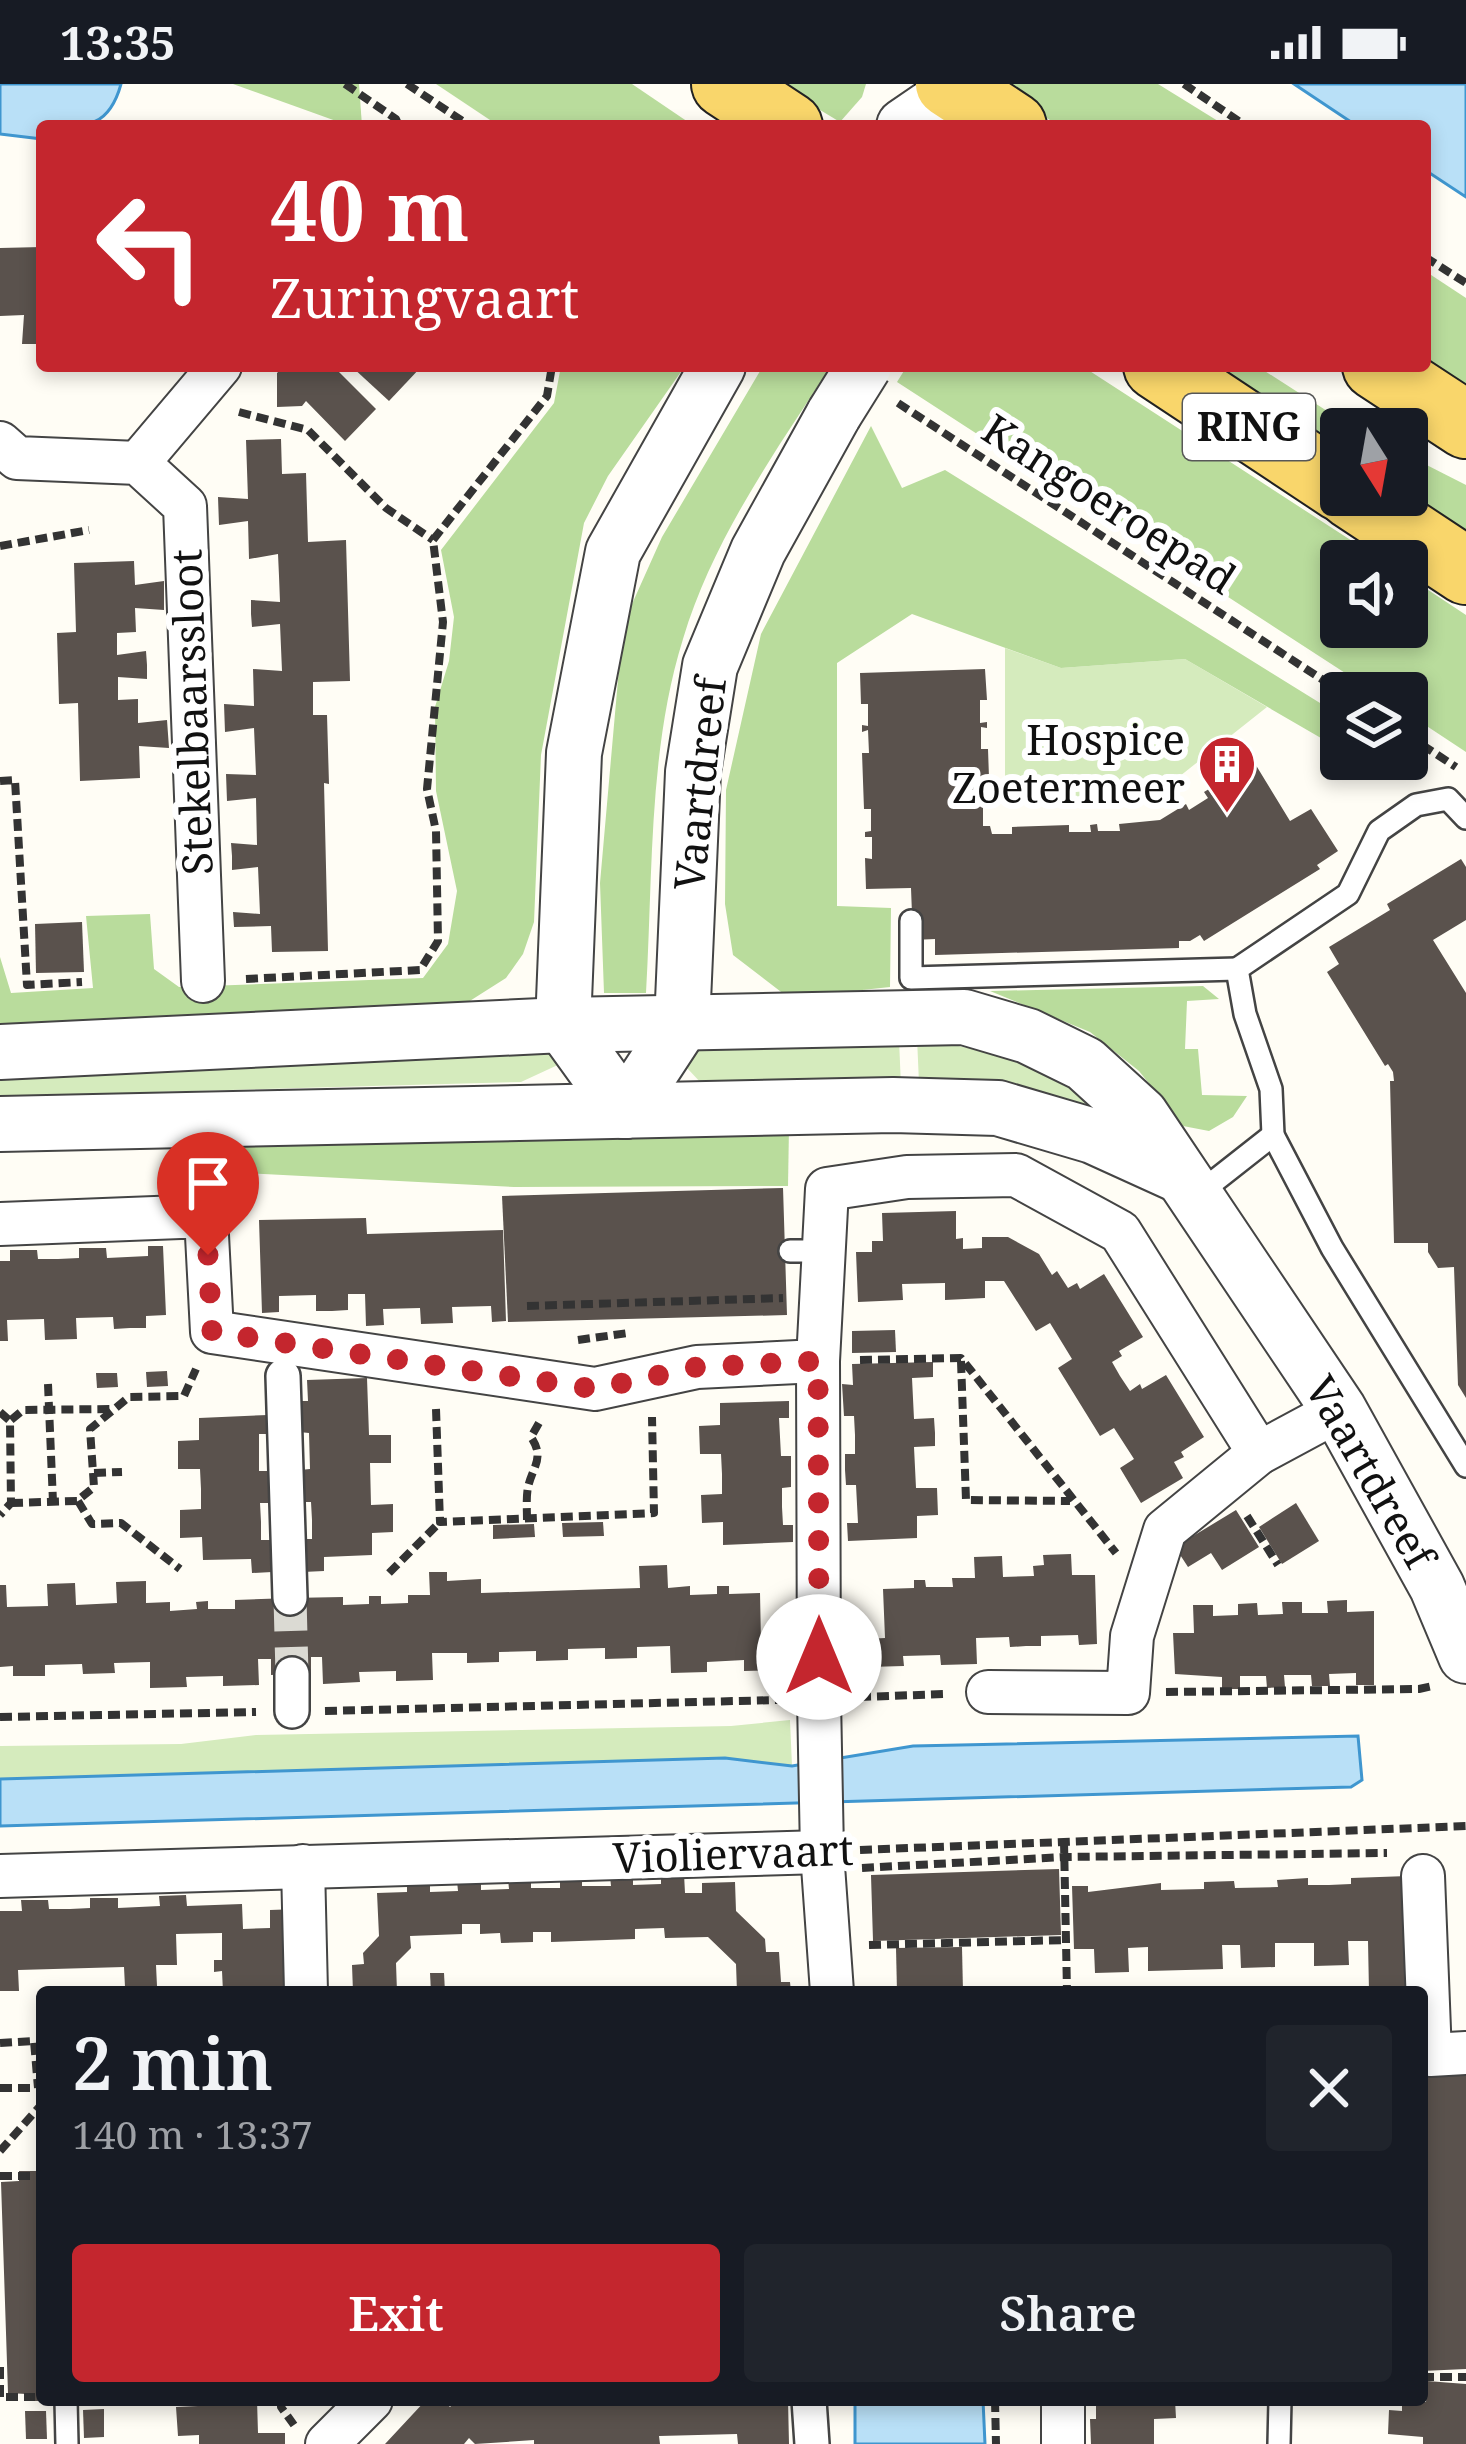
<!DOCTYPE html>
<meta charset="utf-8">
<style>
:root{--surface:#171b24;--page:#20242c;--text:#f1f3f6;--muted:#9ea1a6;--accent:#c4262e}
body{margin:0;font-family:"Noto Serif",serif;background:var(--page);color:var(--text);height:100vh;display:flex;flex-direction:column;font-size:45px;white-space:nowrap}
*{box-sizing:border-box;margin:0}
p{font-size:39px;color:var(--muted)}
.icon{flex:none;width:66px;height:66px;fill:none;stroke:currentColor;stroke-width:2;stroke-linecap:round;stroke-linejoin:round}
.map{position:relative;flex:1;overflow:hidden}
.details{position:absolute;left:36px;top:1902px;width:1392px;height:420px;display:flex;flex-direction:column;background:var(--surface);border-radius:12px;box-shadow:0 6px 18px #0003}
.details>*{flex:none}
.banner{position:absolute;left:36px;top:36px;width:1395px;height:252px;border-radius:12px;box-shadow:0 6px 18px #0003;background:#c4262e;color:#fff;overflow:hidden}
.needle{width:78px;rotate:169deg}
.tools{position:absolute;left:1320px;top:324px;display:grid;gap:24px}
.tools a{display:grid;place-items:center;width:108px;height:108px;border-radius:12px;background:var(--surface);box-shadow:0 6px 18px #0003;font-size:60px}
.pin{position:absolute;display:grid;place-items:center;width:102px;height:102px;color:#fff;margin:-123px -51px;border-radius:50% 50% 50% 0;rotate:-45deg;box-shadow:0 0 12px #0007}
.pin .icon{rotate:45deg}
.me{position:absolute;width:132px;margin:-66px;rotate:0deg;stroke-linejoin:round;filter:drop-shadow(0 0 9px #0008)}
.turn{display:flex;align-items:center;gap:42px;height:252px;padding:0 36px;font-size:54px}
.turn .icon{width:156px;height:156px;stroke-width:2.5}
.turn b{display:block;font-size:84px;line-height:102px}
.round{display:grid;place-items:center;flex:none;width:126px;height:126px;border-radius:12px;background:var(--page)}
.summary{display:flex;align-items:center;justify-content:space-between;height:204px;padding:0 36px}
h1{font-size:72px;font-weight:600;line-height:90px}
.button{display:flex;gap:24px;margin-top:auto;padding:24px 36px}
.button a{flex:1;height:138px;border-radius:12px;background:var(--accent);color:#fff;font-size:48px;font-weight:600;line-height:138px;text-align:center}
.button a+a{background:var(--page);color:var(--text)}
.status{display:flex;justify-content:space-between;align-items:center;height:84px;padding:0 60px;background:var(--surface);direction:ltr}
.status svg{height:33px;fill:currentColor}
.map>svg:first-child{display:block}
</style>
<div class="status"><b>13:35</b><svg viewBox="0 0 49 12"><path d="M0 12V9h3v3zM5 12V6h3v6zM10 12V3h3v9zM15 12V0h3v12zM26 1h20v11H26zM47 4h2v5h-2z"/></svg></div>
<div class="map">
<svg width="1466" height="2360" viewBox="0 0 1466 2360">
<rect width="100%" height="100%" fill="#fffdf5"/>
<g fill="#d5ebbd">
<polygon points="1005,564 1061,584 1185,575 1267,623 1151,715 1005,721"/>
<path d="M917 954C1010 972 1066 980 1140 1044L919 999Z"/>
<polygon points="899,956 901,1002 702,1000 687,984 689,973 703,962"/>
<polygon points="572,966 575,973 521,998 154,1008 0,1029 0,982"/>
<polygon points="790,1636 792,1682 725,1674 0,1695 0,1662 181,1660 256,1651 731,1642"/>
</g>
<g fill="#b9dc9c">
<polygon points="233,0 359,0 362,42 350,42"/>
<polygon points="436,0 632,0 694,42 499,42"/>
<polygon points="777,0 866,0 862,13 840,38"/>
<polygon points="995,0 1158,0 1226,42 1059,42"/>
<polygon points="1425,187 1466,214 1466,308 1425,281"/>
<polygon points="561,282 685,282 608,392 584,439 541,671 534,838 523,870 506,894 454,927 0,951 0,873 11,909 93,904 86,832 150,830 154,885 179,903 423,894 448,860 457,807 436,707 435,623 449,577 454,533 441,466 554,319"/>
<path d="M763 282H831C775 368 713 455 683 555 648 667 653 792 646 909H604L600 799 621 562 632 520 662 453Z"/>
<polygon points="907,282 1082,282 1383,477 1341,477 1341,543 1407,543 1407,492 1466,531 1466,668 1407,629 1407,609 1376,609 897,298"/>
<polygon points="1204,282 1257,282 1355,345 1341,345 1341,371"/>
<polygon points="871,342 902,404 945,386 1341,632 1341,648 1333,661 1185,575 1061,584 912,530 837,579 837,822 891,824 890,903 789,914 733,871 725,820 726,706 761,550"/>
<polygon points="1407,371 1466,401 1466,455 1407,411"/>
<polygon points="1203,902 1219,915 1187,917 1185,965 1198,965 1202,1011 1247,1012 1233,1033 1209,1047 1183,1042 1139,987 1090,948 990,907"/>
<polygon points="789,1043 788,1102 514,1103 242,1089 240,1060"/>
</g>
<g fill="#b9e0f7" stroke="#3f96cf" stroke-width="3">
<path d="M0 0H121C108 47 83 42 42 42V55L0 50Z"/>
<polygon points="1294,0 1466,0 1466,113 1425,86 1425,42 1357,42"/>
<polygon points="1358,1652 1362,1696 1351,1703 0,1742 0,1695 725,1674 792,1682 913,1662"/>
<polygon points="855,2316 983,2316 985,2360 855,2360"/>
</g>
<g fill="#5a524d">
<polygon points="42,163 42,260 22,260 24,231 0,232 0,164"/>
<polygon points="284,282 333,282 376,325 345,357 306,317 302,322 277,323 277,289"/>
<polygon points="351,282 422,282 389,317"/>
<polygon points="281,355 282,390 306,389 308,458 346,456 350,597 313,598 313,631 327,631 329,700 324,699 328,867 272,868 271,842 234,843 233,828 260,830 258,783 232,786 232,772 231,759 257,761 256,714 227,717 226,690 256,691 254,644 225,648 224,620 254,622 253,585 282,587 280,540 252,543 251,530 251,516 280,518 279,492 278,470 249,475 248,437 219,441 218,413 248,415 246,356"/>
<polygon points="134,477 135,501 164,497 164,526 135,524 136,548 117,549 117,571 146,567 147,581 147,595 118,593 118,616 138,615 138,639 167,636 169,664 139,662 140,694 80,697 78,619 59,620 58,584 57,549 76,548 74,479"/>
<polygon points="985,585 987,616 980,616 980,639 987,638 987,644 981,643 981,665 988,665 990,722 983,722 983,742 990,742 992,750 1012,750 1012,743 1069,741 1069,748 1091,748 1090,741 1097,740 1098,747 1120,747 1119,740 1160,736 1186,720 1189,726 1208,714 1204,708 1209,705 1212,711 1231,700 1228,694 1254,678 1290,737 1311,725 1338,767 1317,781 1320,785 1204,857 1200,851 1190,857 1179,857 1179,864 935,871 935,855 913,856 911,804 866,805 865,774 872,775 872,753 865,753 865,748 871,747 871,725 864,725 862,669 869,669 868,646 862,648 862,641 868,642 868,620 861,620 860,589"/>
<polygon points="1461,775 1466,783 1466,836 1433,856 1466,909 1466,1314 1458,1301 1454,1183 1438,1184 1428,1168 1428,1159 1394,1159 1390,997 1394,997 1393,988 1388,980 1385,982 1327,888 1339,880 1329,863 1390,826 1387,820"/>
<polygon points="82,838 84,888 36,889 35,840"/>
<polygon points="783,1104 787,1231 508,1238 502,1112"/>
<polygon points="956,1127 956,1155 963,1154 963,1165 982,1164 982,1153 1008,1153 1039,1170 1052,1191 1057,1187 1068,1204 1077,1199 1080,1205 1104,1190 1143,1253 1119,1267 1122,1272 1112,1278 1120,1292 1130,1307 1140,1300 1142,1305 1166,1291 1204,1353 1181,1368 1184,1373 1174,1378 1183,1394 1141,1419 1120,1384 1134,1375 1114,1344 1100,1352 1058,1284 1072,1275 1050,1239 1036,1247 1004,1197 985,1197 985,1214 945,1216 945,1199 902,1200 903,1216 858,1218 856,1168 872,1168 872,1157 883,1157 882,1129"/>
<polygon points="366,1134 367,1150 503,1146 506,1237 492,1238 491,1222 452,1223 453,1239 421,1240 420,1224 383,1225 384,1241 366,1242 365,1210 348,1210 348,1226 332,1227 316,1227 316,1211 279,1212 279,1228 262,1229 259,1136"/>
<polygon points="148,1162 163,1162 166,1231 146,1232 146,1244 130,1244 114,1245 113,1233 76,1234 77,1255 45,1256 44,1235 7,1236 8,1257 0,1257 0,1177 10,1177 10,1166 37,1166 38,1175 58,1175 79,1174 79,1164 106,1164 107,1174 148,1172"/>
<polygon points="895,1246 896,1268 852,1269 852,1247"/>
<polygon points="933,1278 933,1293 912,1294 914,1335 934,1334 935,1349 935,1362 914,1363 916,1404 937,1404 938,1431 917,1432 917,1454 848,1457 847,1439 858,1439 856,1401 846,1401 845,1386 845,1370 855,1370 855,1351 854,1332 844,1332 842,1300 853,1301 852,1280"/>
<polygon points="167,1287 168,1302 147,1303 146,1288"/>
<polygon points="96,1289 117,1289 118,1303 97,1304"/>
<polygon points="367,1294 369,1351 391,1351 391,1379 370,1379 371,1421 393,1420 393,1448 372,1449 372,1471 324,1473 324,1487 303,1488 302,1455 312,1455 312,1436 311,1418 301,1418 300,1386 310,1385 309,1349 299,1348 298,1317 308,1317 307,1296"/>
<polygon points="789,1317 789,1334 779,1334 781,1372 791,1372 791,1403 782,1404 782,1423 783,1441 793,1441 793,1458 723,1461 723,1438 702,1439 701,1411 722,1410 722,1390 721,1370 700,1370 699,1342 720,1341 720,1319"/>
<polygon points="268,1331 269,1350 259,1350 259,1387 270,1387 271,1419 260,1419 261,1438 261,1456 272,1456 272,1488 252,1489 251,1475 203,1476 202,1453 180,1454 180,1426 201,1425 201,1405 200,1385 178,1385 178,1357 199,1356 199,1334"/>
<polygon points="1296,1419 1319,1457 1282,1480 1259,1443"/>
<polygon points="1236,1426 1259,1463 1222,1486 1211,1469 1188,1483 1175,1463"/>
<polygon points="603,1438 604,1452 563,1453 562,1439"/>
<polygon points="534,1440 535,1453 493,1455 493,1441"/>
<polygon points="1071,1470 1072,1491 1095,1491 1097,1560 1079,1561 1078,1551 1041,1552 1041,1562 1026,1562 1010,1563 1009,1553 976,1554 977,1580 941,1581 940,1571 903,1572 904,1582 868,1583 867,1555 885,1554 883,1505 914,1504 914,1496 925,1496 926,1503 953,1503 952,1494 975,1494 974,1473 1002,1472 1003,1493 1034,1492 1033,1482 1044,1481 1043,1471"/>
<polygon points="667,1481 668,1504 690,1502 690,1511 717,1510 717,1502 729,1502 729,1510 760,1509 761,1558 779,1557 780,1586 744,1587 744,1576 707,1578 707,1588 671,1589 670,1562 637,1563 637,1574 605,1575 605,1564 568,1565 568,1576 536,1577 536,1567 499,1568 499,1578 467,1579 467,1569 432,1569 433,1596 396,1597 396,1587 359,1588 360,1598 323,1600 322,1573 311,1573 311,1590 292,1590 271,1591 271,1575 258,1575 259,1601 223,1602 223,1592 186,1593 187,1603 150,1604 150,1578 114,1579 115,1589 83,1590 82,1580 45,1581 45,1592 13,1592 13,1582 0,1583 0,1501 6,1501 7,1523 48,1522 47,1500 75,1499 76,1521 117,1519 116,1498 146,1497 146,1519 170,1518 170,1527 197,1525 196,1518 208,1517 208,1525 235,1525 235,1516 290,1514 343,1513 343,1521 369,1520 369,1512 381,1512 381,1520 408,1519 408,1511 430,1511 429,1488 447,1488 447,1497 481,1495 481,1509 640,1504 639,1482"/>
<polygon points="1347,1516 1347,1528 1374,1527 1374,1601 1356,1601 1356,1589 1329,1590 1330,1602 1312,1602 1311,1591 1284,1591 1285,1603 1267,1604 1266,1592 1240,1592 1240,1605 1222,1605 1222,1593 1175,1590 1173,1549 1194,1549 1193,1521 1213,1521 1213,1532 1238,1531 1238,1520 1257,1519 1258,1531 1283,1530 1282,1518 1302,1518 1302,1529 1328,1529 1327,1517"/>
<polygon points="1059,1785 1061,1851 873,1857 871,1791"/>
<polygon points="684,1790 685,1809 702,1809 702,1799 735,1798 736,1827 765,1855 766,1868 779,1868 781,1898 790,1898 791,1908 737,1908 736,1880 708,1853 665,1854 664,1844 635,1845 635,1855 551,1858 551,1848 533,1848 533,1858 501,1859 500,1849 480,1850 480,1840 462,1840 462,1850 410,1852 411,1864 396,1879 397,1908 353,1908 352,1881 364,1880 363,1869 379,1852 377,1809 407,1808 407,1798 430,1798 430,1808 458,1807 457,1797 481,1796 481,1806 509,1805 508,1795 531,1795 531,1804 560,1804 560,1794 582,1792 582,1802 611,1802 610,1792 633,1791 633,1801 661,1800 661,1791"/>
<polygon points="1408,1792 1411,1908 1369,1908 1368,1857 1348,1857 1349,1881 1314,1882 1314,1859 1275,1859 1275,1883 1241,1884 1240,1861 1222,1861 1223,1885 1148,1887 1148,1863 1128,1864 1129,1888 1095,1889 1094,1865 1074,1865 1072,1802 1088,1802 1088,1808 1161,1799 1161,1806 1204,1805 1204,1798 1234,1797 1235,1804 1278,1803 1277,1796 1308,1794 1308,1801 1329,1801 1351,1800 1351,1794"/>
<polygon points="186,1811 187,1822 242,1820 243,1845 270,1844 270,1826 298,1825 301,1908 223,1908 222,1887 214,1888 214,1876 222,1876 222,1849 176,1850 177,1881 156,1881 157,1902 125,1903 124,1883 18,1886 19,1907 0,1907 0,1827 22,1827 21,1816 48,1816 49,1825 70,1825 90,1824 90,1814 118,1814 118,1824 160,1822 159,1812"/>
<polygon points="962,1863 963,1908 897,1908 896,1864"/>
<polygon points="430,1889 444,1889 445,1908 431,1908"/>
<polygon points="1466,1990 1466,2285 1422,2287 1422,1992"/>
<polygon points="19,2087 42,2087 42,2317 26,2317 26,2310 8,2309 1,2098 19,2097"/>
<polygon points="1427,2297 1466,2300 1466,2360 1423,2360 1423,2353 1388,2350 1389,2326 1402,2327 1402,2317 1426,2318"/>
<polygon points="198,2316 257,2316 258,2349 285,2349 285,2360 199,2360 199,2351 178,2352 176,2323 198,2322"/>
<polygon points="426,2316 442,2316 450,2323 457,2316 788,2316 789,2360 738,2360 737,2350 659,2352 660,2360 534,2360 534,2356 475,2360 469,2354 464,2360 385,2360"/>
<polygon points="1096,2316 1175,2316 1176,2334 1154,2335 1154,2360 1091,2360 1090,2335 1096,2335"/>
<polygon points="104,2325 104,2353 84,2354 83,2326"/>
<polygon points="25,2327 46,2327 47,2355 26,2355"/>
</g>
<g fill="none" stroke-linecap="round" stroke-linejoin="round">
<polyline stroke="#dbdad3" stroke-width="33" stroke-dasharray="33 16" stroke-linecap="butt" points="290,1514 292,1590"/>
<defs>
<g id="service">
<polyline points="1466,734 1448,715 1416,721 1379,747 1348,810 1237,885 1245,930 1271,1005 1273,1051 1332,1164 1466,1382"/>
<polyline points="911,837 911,894 1237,885"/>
<polyline points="1198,1110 1273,1051"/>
<polyline points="790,1167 825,1167"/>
<polyline points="66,2316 67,2360"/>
<polyline points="1279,2360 1280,2316"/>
</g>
<g id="pedestrian">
<polyline points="283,1292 290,1514"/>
<polyline points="292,1590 292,1627"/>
<polyline points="809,2316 812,2360"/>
</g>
<g id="minor">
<polyline points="0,359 17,374 138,379 185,422 203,897"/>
<polyline points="138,379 220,282"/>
<polyline points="0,1140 206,1132 212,1248 595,1305 697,1283 818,1277"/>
<polyline points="988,1608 1128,1609 1132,1552 1165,1446 1259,1369 1339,1326"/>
<polyline points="303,1782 306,1908"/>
<polyline points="0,1792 822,1768"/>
<polyline points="1423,1792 1430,1971 1466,1969"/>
<polyline points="832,1908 822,1768 819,1615 818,1277 827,1105 907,1093 1016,1091 1120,1148 1259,1369"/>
<polyline points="1063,2316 1063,2360"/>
<polyline points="327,2360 371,2316"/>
</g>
<g id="tertiary">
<polyline points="904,42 958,5"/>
<polyline points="0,968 563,941 964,933 1028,952 1085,980 1141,1031 1339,1326 1437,1503 1466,1572"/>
<polyline points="625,1027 563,941 574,669 613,468 718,282"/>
<polyline points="625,1027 682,940 693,688 710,582 758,467 834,330"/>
<polyline points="0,1040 893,1021 998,1024 1093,1052 1181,1092"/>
</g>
<g id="primary">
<polyline points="725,0 789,42"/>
<polyline points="949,0 1013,42"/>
<polyline points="1157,282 1341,404"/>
<polyline points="1376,282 1466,341"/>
<polyline points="1351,411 1466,487"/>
</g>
</defs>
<use href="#service" stroke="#444" stroke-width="26"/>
<use href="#pedestrian" stroke="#444" stroke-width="38"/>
<use href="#minor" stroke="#444" stroke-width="46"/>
<use href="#tertiary" stroke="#444" stroke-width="58"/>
<use href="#primary" stroke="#222" stroke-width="70"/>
<g stroke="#333" stroke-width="8" stroke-dasharray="12 6" stroke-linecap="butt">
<polyline points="345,0 396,35 399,42"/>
<polyline points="407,0 470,42"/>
<polyline points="1184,0 1246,42"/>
<polyline points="1425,173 1466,199"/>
<polyline points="898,319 1343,609"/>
<polyline points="239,328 308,346 386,424 433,456"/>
<polyline points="0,462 89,446"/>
<polyline points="1407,651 1456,683"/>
<polyline points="0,697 15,696 27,901 82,898"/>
<polyline points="246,895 420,886 438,857 436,747 427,705 443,538 433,456 547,312 552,282"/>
<polyline points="527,1222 783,1214"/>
<polyline points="578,1256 628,1249"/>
<polyline points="860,1276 961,1274 1116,1469"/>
<polyline points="961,1277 966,1416 1070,1417"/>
<polyline points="48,1300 53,1418"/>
<polyline points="436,1325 440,1438 654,1429 652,1333"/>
<polyline points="0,1328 10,1337 11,1419 0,1431"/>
<polyline points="11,1336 23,1326 112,1325"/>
<polyline points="94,1389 122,1388"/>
<polyline points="78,1417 92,1440 121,1439 180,1485"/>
<polyline points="11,1419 77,1417 94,1403 90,1345 129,1313 184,1312 196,1285"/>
<polyline points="1247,1432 1278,1481"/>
<path d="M527 1436C527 1426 526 1413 528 1403 533 1382 545 1374 531 1353L539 1339"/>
<polyline points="389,1489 440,1438"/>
<polyline points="1166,1608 1419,1605 1433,1602"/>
<polyline points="859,1613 946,1610"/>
<polyline points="325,1627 778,1616"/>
<polyline points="0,1633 256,1628"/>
<polyline points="1064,1757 1067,1908"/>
<polyline points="860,1766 1466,1742"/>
<polyline points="862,1784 1064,1773 1387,1769"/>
<polyline points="869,1861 1066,1856"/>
<polyline points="0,1959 34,1957 38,2004"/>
<polyline points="0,2004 41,2004"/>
<polyline points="0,2067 42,2020"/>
<polyline points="0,2092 42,2092"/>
<polyline points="0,2283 0,2313 35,2313"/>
<polyline points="1422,2293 1466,2293"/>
<polyline points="281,2316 281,2323 294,2341"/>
<polyline points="995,2316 996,2360"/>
</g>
<use href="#service" stroke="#fff" stroke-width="21"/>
<use href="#pedestrian" stroke="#fff" stroke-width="33"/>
<use href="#minor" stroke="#fff" stroke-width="42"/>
<use href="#tertiary" stroke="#fff" stroke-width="54"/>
<use href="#primary" stroke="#f9d66b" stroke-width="66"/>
<defs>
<polyline id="tertiary-bridge" points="834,330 864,282"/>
</defs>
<use href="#tertiary-bridge" stroke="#444" stroke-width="58" stroke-linecap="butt"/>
<use href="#tertiary-bridge" stroke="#fff" stroke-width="54"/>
</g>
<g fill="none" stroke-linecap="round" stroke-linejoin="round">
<polyline stroke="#c4262e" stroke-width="21" stroke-dasharray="0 37.8" points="208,1171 212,1248 595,1305 697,1283 818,1277 819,1573"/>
</g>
<defs>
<symbol id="building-pin" viewBox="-11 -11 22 30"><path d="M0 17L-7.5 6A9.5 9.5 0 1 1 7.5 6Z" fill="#c4262e" stroke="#fff"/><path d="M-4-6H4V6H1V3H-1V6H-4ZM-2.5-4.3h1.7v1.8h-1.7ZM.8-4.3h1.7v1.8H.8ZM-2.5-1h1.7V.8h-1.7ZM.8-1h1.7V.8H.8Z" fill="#fff"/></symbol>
</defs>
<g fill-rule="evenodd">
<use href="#building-pin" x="1194" y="647" width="66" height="90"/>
</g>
<g text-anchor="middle" stroke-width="12" stroke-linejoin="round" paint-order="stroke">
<rect fill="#fff" stroke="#585858" stroke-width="3" x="1183" y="310" width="132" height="66" rx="9"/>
<g font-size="39" font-weight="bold" fill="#111">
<text x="1249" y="357">RING</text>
</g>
<g font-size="42" fill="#111" stroke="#fff">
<text transform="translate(1109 420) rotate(33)" y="15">Kangoeroepad</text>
<text transform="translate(192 628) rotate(-92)" y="15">Stekelbaarssloot</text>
<text transform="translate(700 700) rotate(-84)" y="15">Vaartdreef</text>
<text transform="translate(1370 1388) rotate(60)" y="15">Vaartdreef</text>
<text transform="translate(733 1770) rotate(-2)" y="15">Violiervaart</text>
</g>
<g font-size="42" fill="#111" stroke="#fff" text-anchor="end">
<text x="1185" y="671">Hospice<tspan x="1185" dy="48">Zoetermeer</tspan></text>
</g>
</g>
</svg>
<div class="tools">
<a><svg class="needle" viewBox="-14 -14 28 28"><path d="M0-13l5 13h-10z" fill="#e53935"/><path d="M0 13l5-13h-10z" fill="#9ea1a6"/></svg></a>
<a><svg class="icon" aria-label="sound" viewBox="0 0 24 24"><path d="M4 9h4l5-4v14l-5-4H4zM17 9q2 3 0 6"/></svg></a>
<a><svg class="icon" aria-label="layers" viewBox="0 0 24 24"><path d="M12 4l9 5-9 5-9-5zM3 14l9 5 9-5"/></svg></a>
</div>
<div class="pin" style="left:208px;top:1171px;background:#d93025"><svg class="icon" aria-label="arrive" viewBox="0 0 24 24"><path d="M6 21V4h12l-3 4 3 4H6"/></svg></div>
<svg class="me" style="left:819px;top:1573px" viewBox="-20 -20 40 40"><circle r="19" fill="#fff"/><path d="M0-13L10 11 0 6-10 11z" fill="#c4262e"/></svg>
<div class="banner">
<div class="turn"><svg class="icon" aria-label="left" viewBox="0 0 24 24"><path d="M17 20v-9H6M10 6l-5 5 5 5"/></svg><div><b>40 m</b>Zuringvaart</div></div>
</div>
<section class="details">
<div class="summary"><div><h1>2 min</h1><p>140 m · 13:37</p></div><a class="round"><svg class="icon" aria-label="close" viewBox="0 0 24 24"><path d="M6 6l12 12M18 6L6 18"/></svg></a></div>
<div class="button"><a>Exit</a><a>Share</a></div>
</section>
</div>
